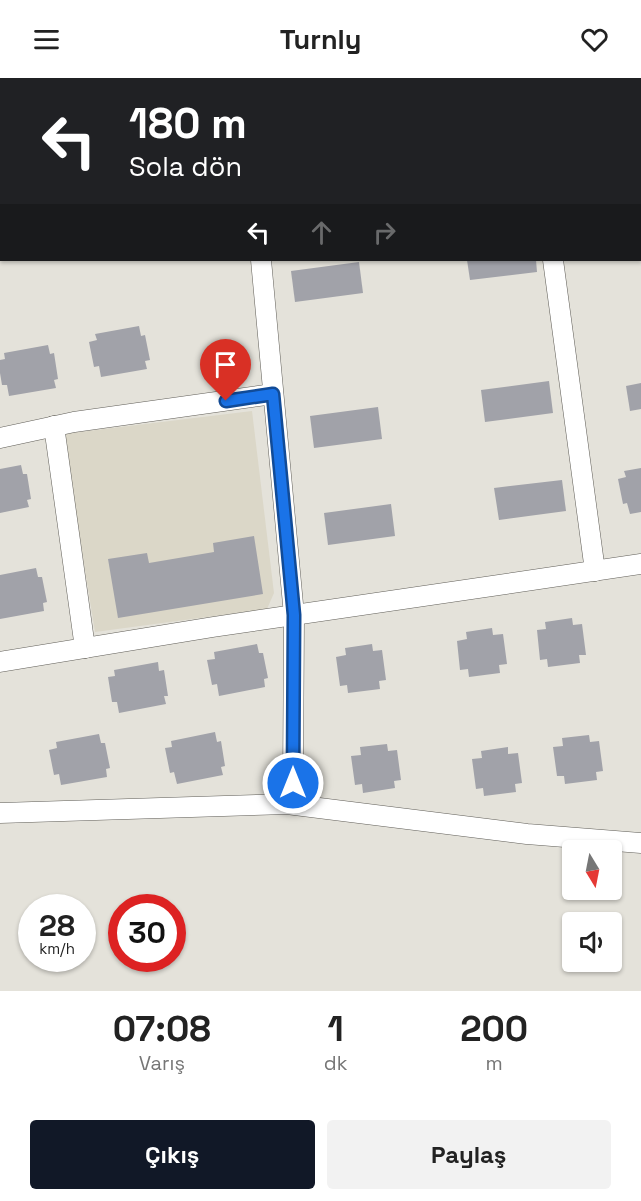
<!DOCTYPE html>
<html lang="tr">
<meta charset="utf-8">
<style>
:root{--surface:#fff;--page:#f2f2f2;--text:#222;--muted:#767676;--accent:#111827}
body{margin:0;font-family:"Space Grotesk",sans-serif;background:var(--page);color:var(--text);height:100vh;display:flex;flex-direction:column;font-size:22px;white-space:nowrap}
*{box-sizing:border-box;margin:0}
p{font-size:20px;color:var(--muted)}
.icon{flex:none;width:33px;height:33px;fill:none;stroke:currentColor;stroke-width:2;stroke-linecap:round;stroke-linejoin:round}
.map{position:relative;height:913px;overflow:hidden}
.drawer{display:flex;flex-direction:column;background:var(--surface);flex:1}
.drawer>*{flex:none}
.hud{position:absolute;left:0px;top:0px;width:642px;height:183px;box-shadow:0 2px 4px #0004;background:#202124;color:#fff;overflow:hidden}
.needle{width:39px;rotate:170deg}
.fabs{position:absolute;left:562px;top:762px;display:grid;gap:12px}
.fabs a{display:grid;place-items:center;width:60px;height:60px;border-radius:6px;background:var(--surface);box-shadow:0 2px 4px #0004;font-size:30px}
.speed{position:absolute;left:18px;top:816px;display:flex;gap:12px;font-size:30px;font-weight:700;text-align:center}
.speed>*{display:grid;place-content:center;width:78px;height:78px;border-radius:50%;background:var(--surface);box-shadow:0 2px 4px #0004;line-height:1}
.speed small{font-size:15px;font-weight:400}
.speed .limit{border:9px solid #d22;background:#fff;color:#111}
.pin{position:absolute;display:grid;place-items:center;width:51px;height:51px;color:#fff;margin:-62px -26px;border-radius:50% 50% 50% 0;rotate:-45deg;box-shadow:0 0 6px #0007}
.pin .icon{rotate:45deg}
.me{position:absolute;width:66px;margin:-33px;rotate:0deg;stroke-linejoin:round;filter:drop-shadow(0 0 4px #0008)}
.turn{display:flex;align-items:center;gap:21px;height:126px;padding:0 30px;font-size:27px}
.turn .icon{width:78px;height:78px;stroke-width:2.5}
.turn b{display:block;font-size:42px;line-height:51px}
.lanes{display:flex;align-items:center;height:57px;padding:0 30px;background:#0003;justify-content:center;gap:30px;direction:ltr}
.lanes .off{opacity:.35}
.eta{display:flex;justify-content:space-evenly;align-items:center;height:102px;text-align:center}
.eta b{font-size:36px;font-weight:600;line-height:42px}
.primary-button{display:flex;gap:12px;margin-top:auto;padding:12px 30px}
.primary-button a{flex:1;height:69px;border-radius:6px;background:var(--accent);color:#fff;font-size:24px;font-weight:600;line-height:69px;text-align:center}
.primary-button a+a{background:var(--page);color:var(--text)}
header{display:flex;justify-content:space-between;align-items:center;height:78px;padding:0 30px;background:var(--surface);font-size:27px;font-weight:600}
.map>svg:first-child{display:block}
</style>
<header><svg class="icon" aria-label="menu" viewBox="0 0 24 24"><path d="M4 6h16M4 12h16M4 18h16"/></svg>Turnly<svg class="icon" aria-label="heart" viewBox="0 0 24 24"><path d="M12 20l-8-8c-3-5 5-10 8-4 3-6 11-1 8 4z"/></svg></header>
<div class="map">
<svg width="641" height="913" viewBox="0 0 641 913">
<rect width="100%" height="100%" fill="#e4e2da"/>
<polygon fill="#dbd7c8" points="252,333 274,515 267,531 95,554 63,356"/>
<g fill="#a1a2a9">
<polygon points="467,182 536,182 537,194 470,202"/>
<polygon points="359,184 363,215 295,224 291,193"/>
<polygon points="139,248 141,258 145,257 150,282 145,283 147,291 101,299 99,288 94,289 89,264 97,262 95,256"/>
<polygon points="48,267 50,276 54,275 58,301 54,302 56,310 9,318 7,307 2,307 0,295 0,282 5,281 4,275"/>
<polygon points="549,303 553,335 485,344 481,312"/>
<polygon points="641,305 641,331 630,333 626,308"/>
<polygon points="378,329 382,361 314,370 310,338"/>
<polygon points="21,387 23,396 27,396 31,421 27,422 29,429 0,435 0,391"/>
<polygon points="641,390 641,434 630,436 627,425 623,426 618,401 626,399 624,393"/>
<polygon points="562,402 566,433 499,442 494,410"/>
<polygon points="391,426 395,458 328,467 324,435"/>
<polygon points="254,458 263,516 118,540 108,481 147,475 149,485 214,474 213,465"/>
<polygon points="36,490 38,499 42,499 47,524 43,525 44,533 0,541 0,497"/>
<polygon points="572,540 573,547 582,546 586,577 579,577 580,585 548,589 547,581 540,582 537,552 546,551 545,544"/>
<polygon points="492,550 493,557 503,556 507,586 499,587 500,595 469,599 468,591 460,592 457,563 467,561 466,554"/>
<polygon points="257,566 259,575 263,575 268,600 264,601 265,609 219,618 217,606 212,607 207,582 215,581 214,574"/>
<polygon points="372,566 373,573 382,572 386,602 379,603 380,611 348,615 347,607 340,608 336,579 346,577 345,570"/>
<polygon points="158,584 159,593 164,592 168,618 164,618 166,626 119,635 117,624 112,624 108,599 115,598 114,592"/>
<polygon points="215,654 217,664 221,663 225,688 221,689 223,697 177,706 174,694 170,695 165,670 172,669 171,663"/>
<polygon points="99,656 101,665 105,665 110,690 106,691 107,699 61,707 59,696 54,697 49,672 57,670 56,664"/>
<polygon points="589,657 590,664 599,663 603,693 596,694 597,702 565,706 564,698 557,698 553,669 563,668 562,660"/>
<polygon points="387,666 388,673 397,672 401,702 394,703 395,710 363,715 362,706 355,707 351,678 361,677 360,669"/>
<polygon points="508,669 508,676 518,675 522,705 515,706 516,714 484,718 483,710 476,711 472,681 482,680 481,673"/>
</g>
<g fill="none" stroke-linecap="round" stroke-linejoin="round">
<defs>
<g id="minor">
<polyline points="261,182 294,537 293,705"/>
<polyline points="553,182 595,493"/>
<polyline points="54,348 85,570"/>
<polyline points="0,360 74,344 273,316"/>
<polyline points="0,584 213,549 641,486"/>
<polyline points="0,735 287,726 527,756 641,765"/>
</g>
</defs>
<use href="#minor" stroke="#605e58" stroke-width="21"/>
<use href="#minor" stroke="#fff" stroke-width="20"/>
</g>
<g fill="none" stroke-linecap="round" stroke-linejoin="round">
<defs>
<polyline id="route" points="226,323 273,316 294,537 293,705"/>
</defs>
<use href="#route" stroke="#114b97" stroke-width="15"/>
<use href="#route" stroke="#1a73e8" stroke-width="10"/>
</g>
</svg>
<div class="fabs">
<a><svg class="needle" viewBox="-14 -14 28 28"><path d="M0-13l5 13h-10z" fill="#e53935"/><path d="M0 13l5-13h-10z" fill="#767676"/></svg></a>
<a><svg class="icon" aria-label="sound" viewBox="0 0 24 24"><path d="M4 9h4l5-4v14l-5-4H4zM17 9q2 3 0 6"/></svg></a>
</div>
<div class="speed"><div>28<small>km/h</small></div><div class="limit">30</div></div>
<div class="pin" style="left:226px;top:323px;background:#d93025"><svg class="icon" aria-label="arrive" viewBox="0 0 24 24"><path d="M6 21V4h12l-3 4 3 4H6"/></svg></div>
<svg class="me" style="left:293px;top:705px" viewBox="-20 -20 40 40"><circle r="17" fill="#1a73e8" stroke="#fff" stroke-width="3"/><path d="M0-11L8 9 0 5-8 9z" fill="#fff"/></svg>
<div class="hud">
<div class="turn"><svg class="icon" aria-label="left" viewBox="0 0 24 24"><path d="M17 20v-9H6M10 6l-5 5 5 5"/></svg><div><b>180 m</b>Sola dön</div></div>
<div class="lanes"><svg class="icon" aria-label="left" viewBox="0 0 24 24"><path d="M17 20v-9H6M10 6l-5 5 5 5"/></svg><svg class="icon off" aria-label="ahead" viewBox="0 0 24 24"><path d="M12 20V5M6 11l6-6 6 6"/></svg><svg class="icon off" aria-label="right" viewBox="0 0 24 24"><path d="M7 20v-9h11M14 6l5 5-5 5"/></svg></div>
</div>
</div>
<section class="drawer">
<div class="eta">
<div><b>07:08</b><p>Varış</p></div>
<div><b>1</b><p>dk</p></div>
<div><b>200</b><p>m</p></div>
</div>
<div class="primary-button"><a>Çıkış</a><a>Paylaş</a></div>
</section>
